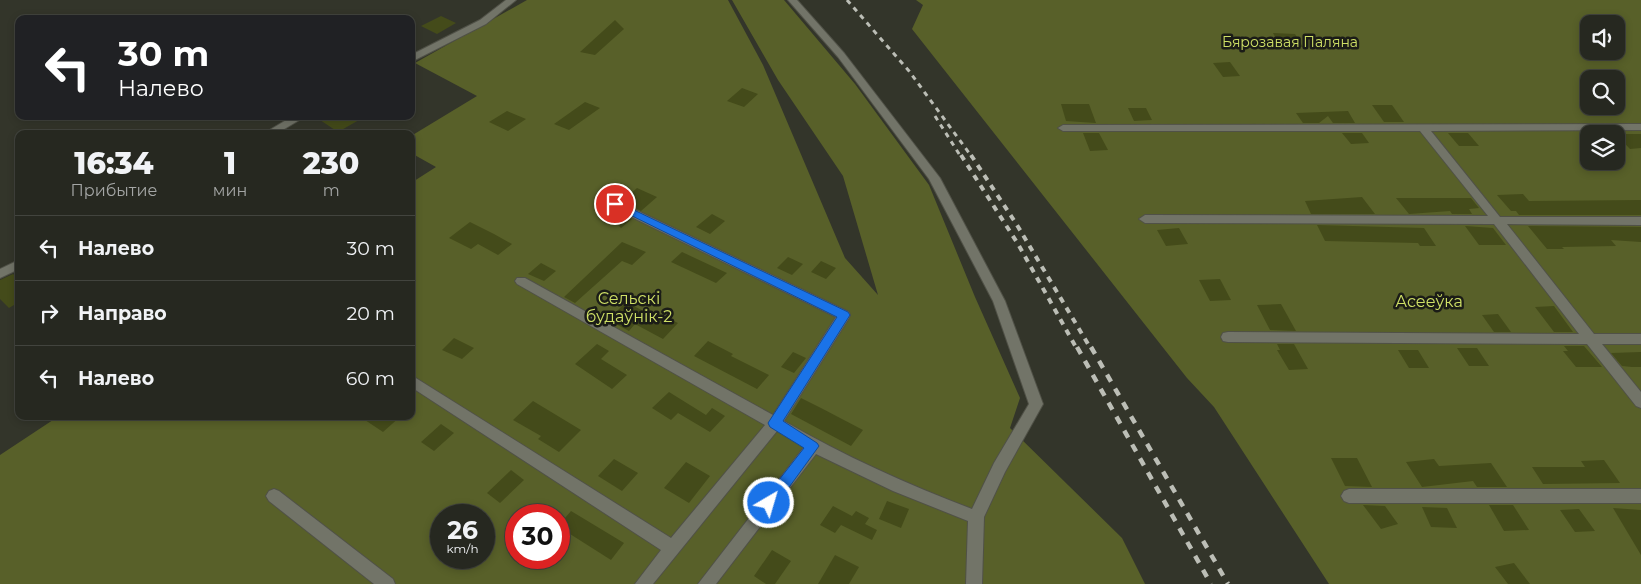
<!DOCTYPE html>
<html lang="ru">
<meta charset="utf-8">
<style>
:root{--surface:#262820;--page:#32342d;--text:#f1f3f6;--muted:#a4a6a5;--line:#42443e}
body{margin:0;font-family:Montserrat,sans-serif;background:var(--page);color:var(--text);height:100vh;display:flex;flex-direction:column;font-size:19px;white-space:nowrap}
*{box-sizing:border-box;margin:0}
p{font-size:16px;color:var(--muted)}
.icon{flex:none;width:28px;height:28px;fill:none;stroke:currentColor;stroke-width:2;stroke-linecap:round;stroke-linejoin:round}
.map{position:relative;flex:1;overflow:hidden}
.panel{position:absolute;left:15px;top:130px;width:400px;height:290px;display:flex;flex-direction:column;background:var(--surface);border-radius:10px;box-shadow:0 2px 8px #0003,0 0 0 1px var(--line)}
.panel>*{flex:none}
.hud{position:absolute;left:15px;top:15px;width:400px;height:105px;border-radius:10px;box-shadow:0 2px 8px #0003,0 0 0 1px var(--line);background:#202124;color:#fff;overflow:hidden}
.fabs{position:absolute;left:1580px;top:15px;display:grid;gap:10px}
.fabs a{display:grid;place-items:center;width:45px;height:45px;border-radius:10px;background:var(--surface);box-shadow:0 2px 8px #0003,0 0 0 1px var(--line);font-size:25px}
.speed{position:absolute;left:430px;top:504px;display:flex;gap:10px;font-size:25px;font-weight:700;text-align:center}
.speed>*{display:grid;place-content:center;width:65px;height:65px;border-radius:50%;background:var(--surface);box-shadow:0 2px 8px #0003,0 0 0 1px var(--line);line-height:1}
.speed small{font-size:12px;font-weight:400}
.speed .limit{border:8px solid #d22;background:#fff;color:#111}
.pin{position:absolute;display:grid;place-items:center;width:42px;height:42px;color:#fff;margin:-21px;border:2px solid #fff;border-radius:50%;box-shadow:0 1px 5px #0007}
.me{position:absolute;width:55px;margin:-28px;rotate:38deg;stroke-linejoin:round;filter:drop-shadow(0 0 4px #0008)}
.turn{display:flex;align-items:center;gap:18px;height:105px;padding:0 20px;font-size:22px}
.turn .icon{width:65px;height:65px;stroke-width:2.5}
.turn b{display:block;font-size:35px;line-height:42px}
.eta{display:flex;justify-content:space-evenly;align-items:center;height:85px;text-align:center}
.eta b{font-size:30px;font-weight:800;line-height:35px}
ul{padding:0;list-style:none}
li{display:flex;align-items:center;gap:15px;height:65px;padding:0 20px;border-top:1px solid var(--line)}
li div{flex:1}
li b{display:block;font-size:19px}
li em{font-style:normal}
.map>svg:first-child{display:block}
</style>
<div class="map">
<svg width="1641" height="584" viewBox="0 0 1641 584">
<rect width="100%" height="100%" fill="#33352a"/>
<g fill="#586029" fill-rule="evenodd">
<path d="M527 0H728L763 65 845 258 878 295 843 176 778 80 732 0H784L855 84 929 185 975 297 1020 398 1010 428 1122 538 1145 584H0V455L59 416H411V183L436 167 411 153V136L477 96 415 63ZM441 515H484V558H441ZM516 515H559V558H516Z"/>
<path d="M916 0H1641V584H1329L1214 407 1187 378 912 29 923 5ZM1589 24H1616V51H1589ZM1589 79H1616V106H1589ZM1589 134H1616V161H1589Z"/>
</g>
<g fill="#444b1a">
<polygon points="441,16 456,23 437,34 421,26"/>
<polygon points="615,20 624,29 595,55 580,52"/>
<polygon points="1273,33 1295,34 1303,47 1280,47"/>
<polygon points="1230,62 1240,76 1223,77 1213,63"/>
<polygon points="742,88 758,94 744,107 727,101"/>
<polygon points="585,102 600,108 569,130 554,124"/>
<polygon points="1061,104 1089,104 1096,123 1066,121"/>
<polygon points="1372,105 1392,105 1404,122 1384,122"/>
<polygon points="1128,108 1146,108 1152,120 1134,121"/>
<polygon points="507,111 526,119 508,131 489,122"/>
<polygon points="1348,111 1355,123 1333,123 1328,116 1319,123 1303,123 1296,113"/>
<polygon points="314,116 366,116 338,132"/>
<polygon points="1083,133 1099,133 1108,150 1090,151"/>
<polygon points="1342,133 1362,133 1369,143 1351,144"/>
<polygon points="1448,133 1468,133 1479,146 1459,146"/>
<polygon points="1616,134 1641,134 1641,148 1630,149"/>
<polygon points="637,188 657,197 641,211 622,201"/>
<polygon points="1523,194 1529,201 1641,200 1641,215 1519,215 1516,211 1511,211 1497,195"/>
<polygon points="1362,197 1375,214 1311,214 1305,201"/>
<polygon points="1396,198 1471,198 1479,208 1469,209 1472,214 1452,214 1450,211 1409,214"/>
<polygon points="612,210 632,219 621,228 607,214"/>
<polygon points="712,214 725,221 710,234 696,227"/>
<polygon points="470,222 494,234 512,244 498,255 478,244 471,249 449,238"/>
<polygon points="1317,225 1424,228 1436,246 1420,246 1418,243 1325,241"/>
<polygon points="1465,226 1493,228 1506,245 1479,245"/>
<polygon points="1528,226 1641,227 1641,242 1611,240 1616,246 1562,247 1564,249 1547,249"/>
<polygon points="1179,228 1188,244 1166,246 1157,230"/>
<polygon points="622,242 646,252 632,265 622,261 575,303 564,297"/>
<polygon points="682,252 727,273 716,283 671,262"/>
<polygon points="788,257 803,264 792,275 777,268"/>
<polygon points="821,261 836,268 826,279 811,272"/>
<polygon points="541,263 556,271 544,281 528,274"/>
<polygon points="13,274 19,279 19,302 9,308 0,299 0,280"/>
<polygon points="1220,279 1231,300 1210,301 1199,280"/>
<polygon points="626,302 659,319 663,316 678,323 663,339 635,324 629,331 608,320"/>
<polygon points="1281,304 1296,331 1270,330 1257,305"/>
<polygon points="1554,306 1573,332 1554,332 1535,307"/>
<polygon points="1498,314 1511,332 1494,332 1482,315"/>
<polygon points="454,338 474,348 462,359 442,350"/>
<polygon points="708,341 733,354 731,356 769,375 757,389 694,356"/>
<polygon points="597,344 609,351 601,359 627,375 612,389 575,364"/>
<polygon points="1277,344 1294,344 1308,369 1289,370 1277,350 1280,350"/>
<polygon points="1564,346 1584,346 1602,367 1576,367 1563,351 1568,351"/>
<polygon points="1457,348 1477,348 1489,366 1469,366"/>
<polygon points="1398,350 1418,350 1429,368 1409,368"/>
<polygon points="793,352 806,358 794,373 781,367"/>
<polygon points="1641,352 1641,367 1632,367 1622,366 1611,353"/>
<polygon points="669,392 706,415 712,408 725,416 710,432 678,413 671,420 652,408"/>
<polygon points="801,398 821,408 863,430 851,446 791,414"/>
<polygon points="533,401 581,430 559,452 538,439 541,436 513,420"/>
<polygon points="359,416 401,416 383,432"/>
<polygon points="441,424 454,433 434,451 421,442"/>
<polygon points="1331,458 1357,458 1372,487 1345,486"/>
<polygon points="614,459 638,473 622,491 598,476"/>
<polygon points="1434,459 1439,466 1491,463 1507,487 1477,487 1473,481 1422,487 1406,462"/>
<polygon points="1604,460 1620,483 1543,484 1532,467 1585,467 1581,461"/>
<polygon points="686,462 710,476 689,503 664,488"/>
<polygon points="511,470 524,480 500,503 487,493"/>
<polygon points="887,501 909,509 901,528 879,519"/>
<polygon points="1363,505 1385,506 1398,524 1381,529"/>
<polygon points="1489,505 1513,505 1529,530 1504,531"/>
<polygon points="833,506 852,516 856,511 869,518 865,524 877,530 872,540 841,525 835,533 820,525"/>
<polygon points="1422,507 1447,508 1457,528 1431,527"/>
<polygon points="1613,508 1641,510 1641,555"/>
<polygon points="1579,509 1595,531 1575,532 1560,510"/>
<polygon points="571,511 624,543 611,560 559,527 559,525"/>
<polygon points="772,550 791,561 775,584 766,584 754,576"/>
<polygon points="835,555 859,567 849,584 818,584"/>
<polygon points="1514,563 1530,584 1508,584 1495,567"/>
</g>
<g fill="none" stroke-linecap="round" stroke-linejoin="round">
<defs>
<g id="minor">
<polygon points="506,0 516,0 486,24 411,62 411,55 480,20"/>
<path d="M788 0H797L844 53 940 178 1005 301 1043 404 1005 472 984 517 982 584H966L968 521 893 491 816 454 716 584H698L804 447 777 431 653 584H635L661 550 411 387V375L671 538 765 425 517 284 515 281 517 278H525L773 415 836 317 611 207 609 204 615 200 849 312 850 315 849 318 784 421C844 456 907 484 972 509L994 463 1029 404 993 301 929 179 838 57Z"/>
<polygon points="293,116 306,116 276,134 263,134"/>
<polygon points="1641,124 1641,130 1431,131 1500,217 1641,217 1641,225 1507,224 1594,334 1641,334 1641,344 1602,344 1641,392 1641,408 1636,406 1587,344 1228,342 1223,341 1221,337 1223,333 1228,332 1579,334 1494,224 1145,223 1139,219 1145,215 1488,216 1420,131 1063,131 1058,128 1063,125"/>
<polygon points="19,260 19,269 0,278 0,269"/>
<polygon points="274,489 279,491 393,579 395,584 374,584 269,501 266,496 269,491"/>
<polygon points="1349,489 1641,489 1641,503 1349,503 1344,501 1341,496 1344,491"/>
</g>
</defs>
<use href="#minor" stroke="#505147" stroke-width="2"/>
<use href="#minor" fill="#727468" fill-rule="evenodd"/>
<g stroke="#bcbeb6" stroke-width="3" stroke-dasharray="5 5" stroke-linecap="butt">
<polyline points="847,0 909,71 972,157"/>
<polyline points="935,116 961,157"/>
</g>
<g stroke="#bcbeb6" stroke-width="4" stroke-dasharray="6 6" stroke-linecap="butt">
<polyline points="961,155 1018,244 1077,349"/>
<polyline points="971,155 1017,225 1091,349"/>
</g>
<g stroke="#bcbeb6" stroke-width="4.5" stroke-dasharray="8 8" stroke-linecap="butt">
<polyline points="1077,347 1211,584"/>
<polyline points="1091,347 1228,584"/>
</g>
</g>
<polygon fill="#1a73e8" stroke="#114b97" points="615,201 848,312 850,315 783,421 817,443 819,446 774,508 769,509 764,508 762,503 764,499 804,448 770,427 768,423 837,317 612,206 610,204"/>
<g text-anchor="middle" stroke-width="5" stroke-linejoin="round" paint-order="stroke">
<g font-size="14" fill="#cfe066" stroke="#1b1c17">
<text x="1290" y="47">Бярозавая Паляна</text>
</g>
<g font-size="16" fill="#cfe066" stroke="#1b1c17">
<text x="629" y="304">Сельскі<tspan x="629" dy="18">будаўнік-2</tspan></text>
<text x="1429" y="307">Асееўка</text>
</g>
</g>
</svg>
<div class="fabs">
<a><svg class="icon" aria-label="sound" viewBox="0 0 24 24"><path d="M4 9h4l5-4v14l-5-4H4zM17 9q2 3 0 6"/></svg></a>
<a><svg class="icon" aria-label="search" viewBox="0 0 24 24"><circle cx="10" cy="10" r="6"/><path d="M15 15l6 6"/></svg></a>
<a><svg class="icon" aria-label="layers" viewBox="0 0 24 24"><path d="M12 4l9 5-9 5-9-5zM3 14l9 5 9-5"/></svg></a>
</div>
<div class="speed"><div>26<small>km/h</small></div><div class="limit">30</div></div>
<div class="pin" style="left:615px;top:204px;background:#d93025"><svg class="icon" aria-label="arrive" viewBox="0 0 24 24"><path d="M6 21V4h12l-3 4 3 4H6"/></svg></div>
<svg class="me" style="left:769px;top:503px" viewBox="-20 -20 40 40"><circle r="17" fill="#1a73e8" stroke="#fff" stroke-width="3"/><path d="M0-11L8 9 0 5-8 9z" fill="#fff"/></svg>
<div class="hud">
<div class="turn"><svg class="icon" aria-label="left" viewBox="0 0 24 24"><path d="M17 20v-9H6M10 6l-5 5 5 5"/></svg><div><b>30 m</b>Налево</div></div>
</div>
<section class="panel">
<div class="eta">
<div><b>16:34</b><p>Прибытие</p></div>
<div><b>1</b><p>мин</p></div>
<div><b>230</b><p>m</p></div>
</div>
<ul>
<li><svg class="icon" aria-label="left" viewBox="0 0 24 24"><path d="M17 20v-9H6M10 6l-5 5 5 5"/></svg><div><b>Налево</b></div><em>30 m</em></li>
<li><svg class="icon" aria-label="right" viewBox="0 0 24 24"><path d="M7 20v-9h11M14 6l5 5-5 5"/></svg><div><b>Направо</b></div><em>20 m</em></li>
<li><svg class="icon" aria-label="left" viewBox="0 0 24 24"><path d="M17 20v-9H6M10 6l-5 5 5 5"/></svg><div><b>Налево</b></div><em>60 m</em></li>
</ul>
</section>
</div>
